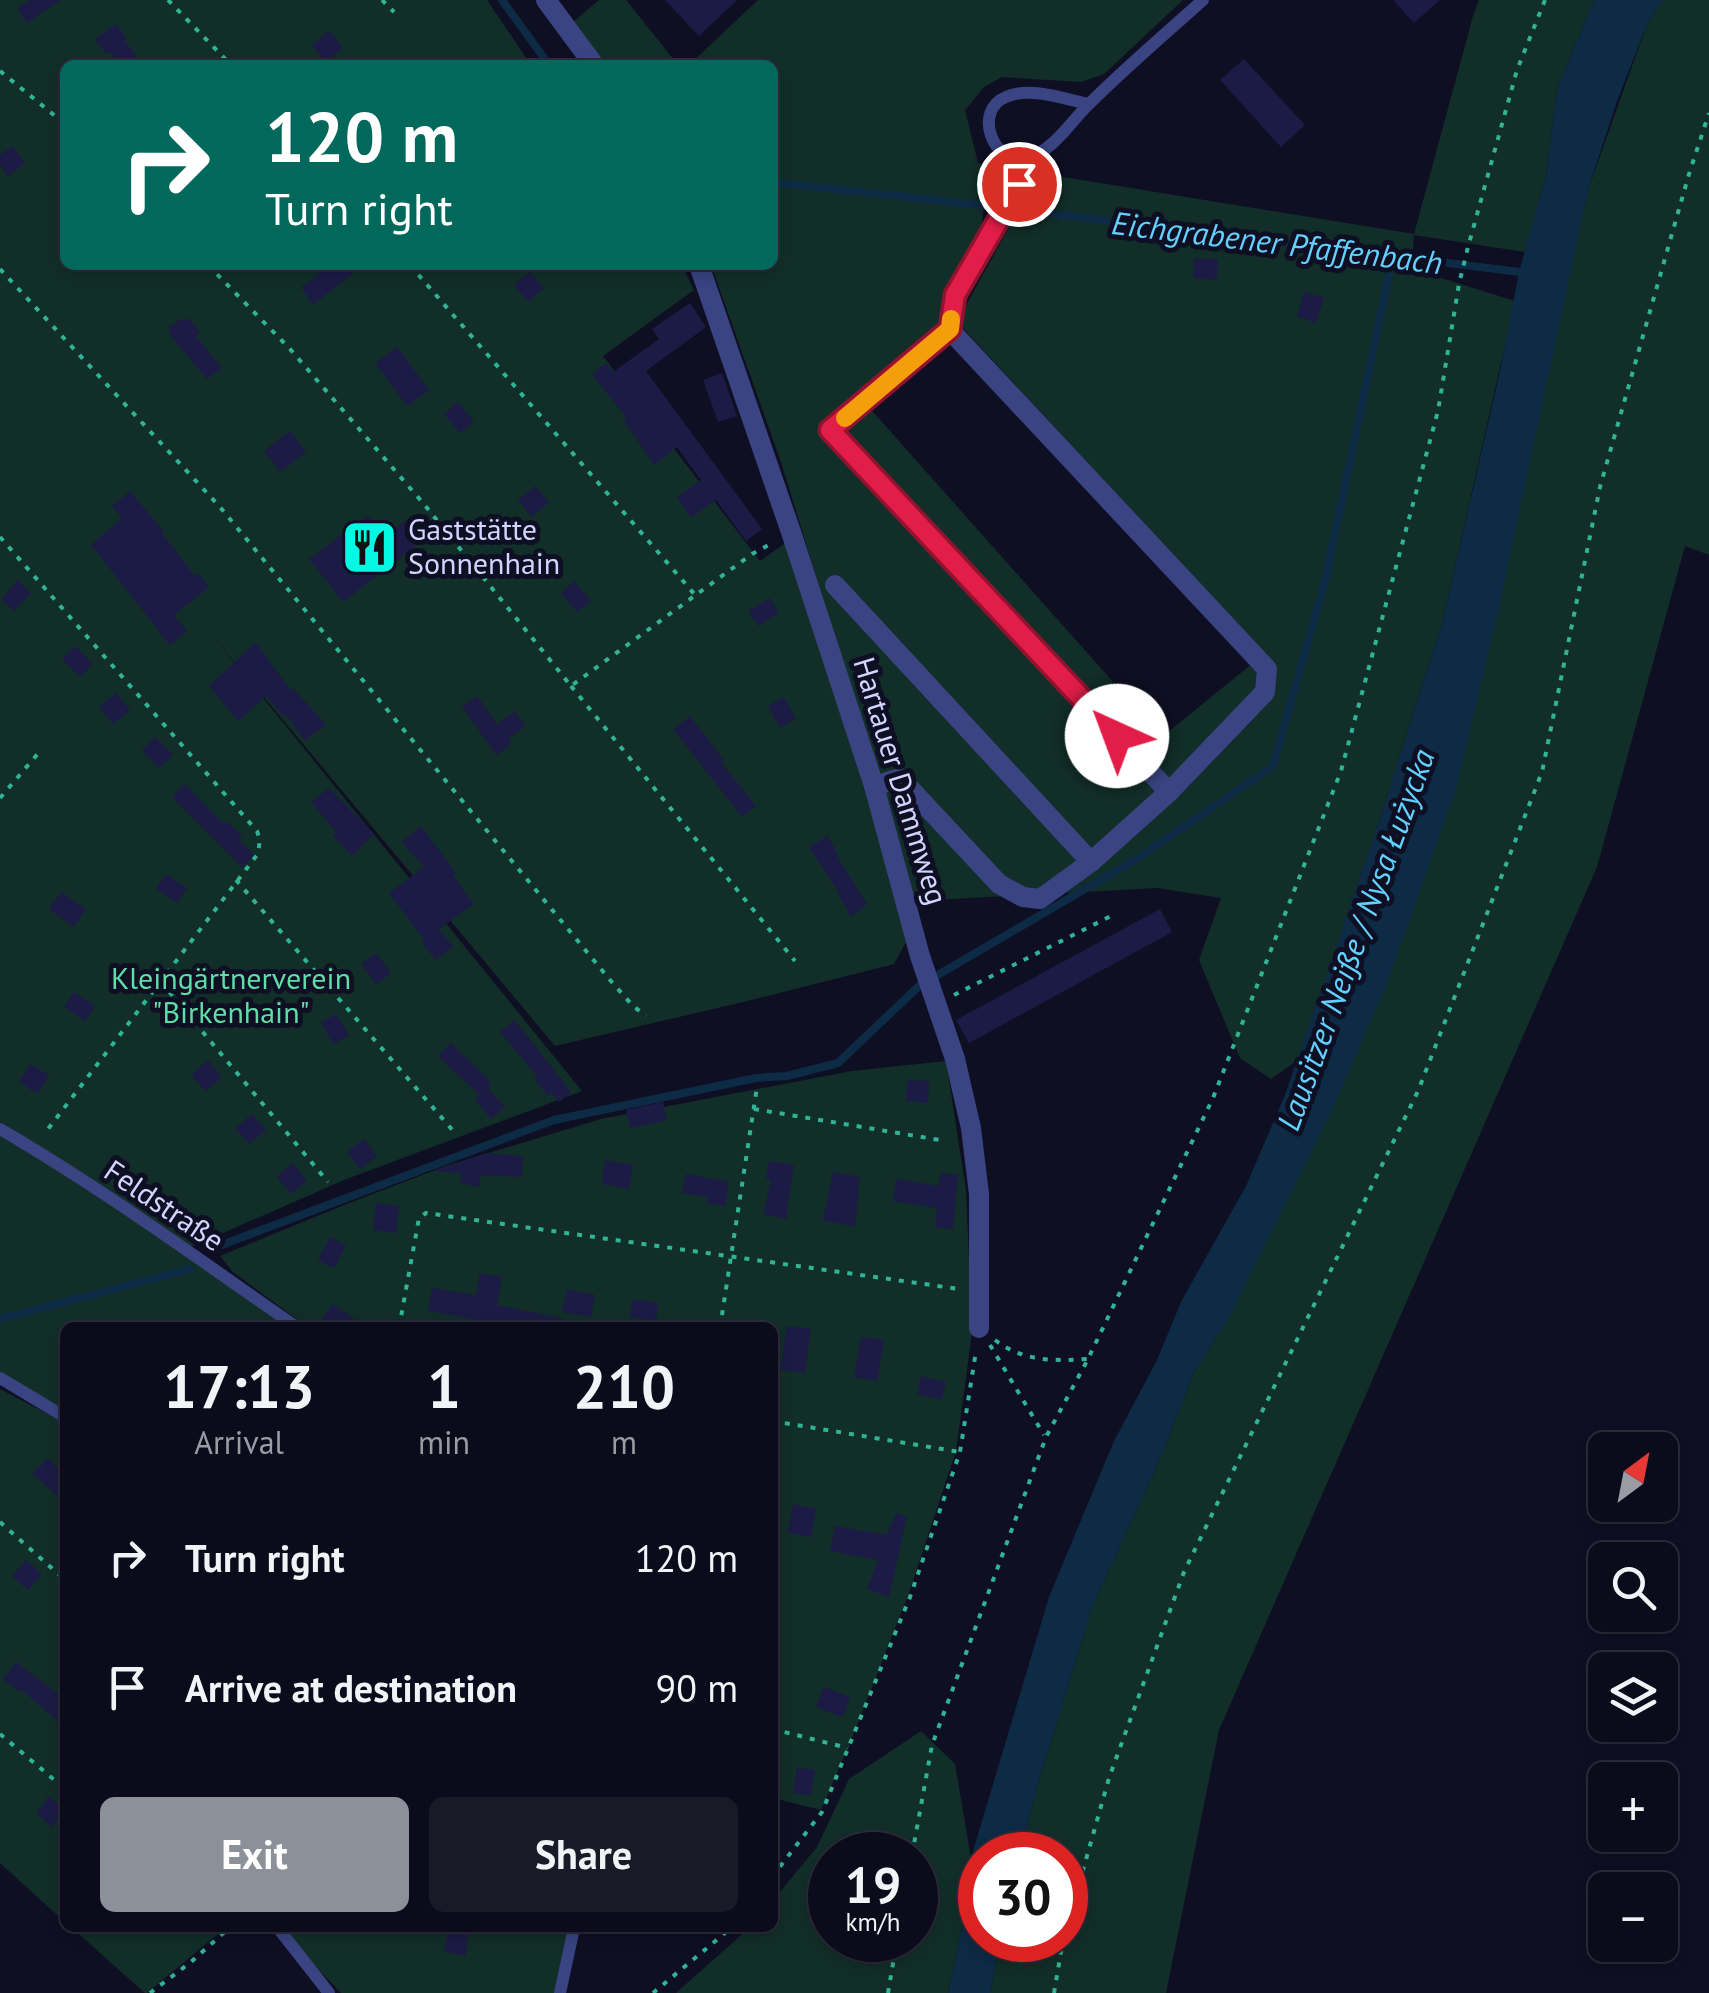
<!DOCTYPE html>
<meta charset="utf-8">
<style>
:root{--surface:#0b0b1b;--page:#191928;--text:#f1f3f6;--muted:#9a9ba3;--line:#2b2b3a;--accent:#8c9099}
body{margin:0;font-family:"PT Sans",sans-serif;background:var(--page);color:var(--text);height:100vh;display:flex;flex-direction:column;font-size:38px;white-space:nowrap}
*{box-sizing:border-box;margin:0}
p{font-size:32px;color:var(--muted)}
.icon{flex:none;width:55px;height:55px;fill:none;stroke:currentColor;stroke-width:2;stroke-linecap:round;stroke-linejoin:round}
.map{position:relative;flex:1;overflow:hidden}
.details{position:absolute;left:60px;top:1322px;width:718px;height:610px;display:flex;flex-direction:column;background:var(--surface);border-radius:15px;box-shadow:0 5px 15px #0003,0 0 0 2px var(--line)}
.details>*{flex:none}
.banner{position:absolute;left:60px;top:60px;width:718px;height:210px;border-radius:15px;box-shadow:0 5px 15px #0003,0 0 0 2px var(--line);background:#00695c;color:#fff;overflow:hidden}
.needle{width:65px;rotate:32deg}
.tools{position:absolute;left:1588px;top:1432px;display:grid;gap:20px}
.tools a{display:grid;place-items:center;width:90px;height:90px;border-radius:15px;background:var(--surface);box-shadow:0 5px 15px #0003,0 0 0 2px var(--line);font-size:50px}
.speed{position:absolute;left:808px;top:1832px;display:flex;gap:20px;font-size:50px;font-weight:700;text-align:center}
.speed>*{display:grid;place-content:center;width:130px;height:130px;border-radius:50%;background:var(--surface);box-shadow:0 5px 15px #0003,0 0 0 2px var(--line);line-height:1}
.speed small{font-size:25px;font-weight:400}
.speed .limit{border:15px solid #d22;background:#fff;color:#111}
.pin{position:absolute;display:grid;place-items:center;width:85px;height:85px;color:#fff;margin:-42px;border:5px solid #fff;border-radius:50%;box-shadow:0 2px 10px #0007}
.me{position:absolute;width:110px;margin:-55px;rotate:317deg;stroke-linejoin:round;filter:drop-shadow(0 0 8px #0008)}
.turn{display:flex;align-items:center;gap:35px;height:210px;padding:0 40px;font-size:45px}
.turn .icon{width:130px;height:130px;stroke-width:2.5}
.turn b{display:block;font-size:70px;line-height:85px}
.eta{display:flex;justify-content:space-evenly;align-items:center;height:170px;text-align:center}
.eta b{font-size:60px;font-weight:700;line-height:70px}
.primary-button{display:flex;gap:20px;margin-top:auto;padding:20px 40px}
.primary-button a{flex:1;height:115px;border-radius:15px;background:var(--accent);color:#fff;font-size:40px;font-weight:700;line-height:115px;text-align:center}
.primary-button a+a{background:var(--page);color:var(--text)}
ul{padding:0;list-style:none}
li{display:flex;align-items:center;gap:30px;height:130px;padding:0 40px}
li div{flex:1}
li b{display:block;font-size:38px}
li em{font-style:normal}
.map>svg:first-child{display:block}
</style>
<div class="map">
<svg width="1709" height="1993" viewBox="0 0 1709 1993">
<rect width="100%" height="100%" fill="#0f0f24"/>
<g fill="#122e28" fill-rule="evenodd">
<polygon points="0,0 487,0 531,65 65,65 65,265 682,265 694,290 603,356 760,561 787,542 866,792 907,940 894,964 743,1002 555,1046 212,635 582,1091 344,1180 191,1247 0,1122"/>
<polygon points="599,0 626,0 678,65 607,65 572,23"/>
<polygon points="758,0 1183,0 1104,74 1081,82 1002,77 984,87 965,110 978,163 988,165 982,223 949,292 937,329 858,395 1162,737 1264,654 962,327 964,309 1039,173 1414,234 1473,16 1479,0 1594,0 1557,90 1546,176 1525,252 1414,235 1412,269 1515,301 1443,620 1382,812 1298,1060 1271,1079 1240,1058 1199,960 1221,898 1157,888 915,901 781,462 711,265 772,265 772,65 689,65"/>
<polygon points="1662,0 1709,0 1709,555 1685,546 1597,867 1219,1730 1166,1993 990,1993 1000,1940 1065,1940 1065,1855 1020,1855 1037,1787 1092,1607 1158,1464 1193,1374 1231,1314 1568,279 1588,190 1647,24"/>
<polygon points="946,1061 966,1190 972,1333 956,1451 909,1593 848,1748 821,1810 773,1798 772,1328 307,1327 233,1272 220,1256 344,1205 446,1166 601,1119 852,1071"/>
<path d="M0 1134C100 1193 195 1260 289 1327L65 1328V1414L0 1374Z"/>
<polygon points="0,1389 65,1423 65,1922 0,1863"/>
<path d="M921 1731 955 1764 971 1858 967 1905 948 1993H676L749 1928H772L773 1900 817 1847 849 1779ZM830 1855H915V1940H830Z"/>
<polygon points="72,1928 225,1928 147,1993 145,1993"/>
<polygon points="285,1928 570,1928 557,1993 341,1993 290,1940"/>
</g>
<polygon fill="#0d2b45" points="1594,0 1662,0 1647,24 1616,104 1588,190 1497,616 1456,789 1386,986 1333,1108 1231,1314 1193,1374 1158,1464 1092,1607 1037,1787 1020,1855 980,1855 980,1940 1000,1940 990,1993 948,1993 967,1905 971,1858 1049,1597 1114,1441 1156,1362 1182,1300 1246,1186 1285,1095 1382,812 1443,620 1500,371 1519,272 1546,176 1557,90"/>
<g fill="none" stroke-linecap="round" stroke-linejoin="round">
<g stroke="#0d2b45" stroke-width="8">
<polyline points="502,0 549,65"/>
<polyline points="772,182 998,207 1528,273"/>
<polyline points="216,1247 554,1120 756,1078 787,1076 838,1063 919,986 1138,858 1273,766 1325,581 1393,255"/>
<polyline points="0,1319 190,1269"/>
</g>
</g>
<g fill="#1c1b45">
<polygon points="29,0 61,0 27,23 17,8"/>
<polygon points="665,0 737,0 699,36"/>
<polygon points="1393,0 1440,0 1414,23"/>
<polygon points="116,24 127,39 124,40 143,65 120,65 110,51 106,54 95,39"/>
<polygon points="329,31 343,48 325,62 312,45"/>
<polygon points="1244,59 1305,125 1281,147 1220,80"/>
<polygon points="13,146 25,163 8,176 0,165 0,155"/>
<polygon points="1194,258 1218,259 1217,280 1193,278"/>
<polygon points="312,265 363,265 313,305 301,287 319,275"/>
<polygon points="530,272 544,288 528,302 514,285"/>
<polygon points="1304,292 1324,298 1316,323 1297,316"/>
<polygon points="690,303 706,327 646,371 762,529 746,541 716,500 691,518 677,497 701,480 677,447 654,465 623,419 626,417 592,374 606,363 613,372 659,339 652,329"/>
<polygon points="182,318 184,321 189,318 200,332 196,336 222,368 207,379 169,334 171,332 168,328"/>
<polygon points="397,347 429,390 407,406 375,363"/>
<polygon points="722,373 737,416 718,422 703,380"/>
<polygon points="458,402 474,422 460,433 444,414"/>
<polygon points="290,431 306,452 280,472 264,451"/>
<polygon points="535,486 549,502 532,517 518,500"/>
<polygon points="130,491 164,532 162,533 194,575 198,573 209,587 174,615 187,631 170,645 91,545 122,518 112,506"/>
<polygon points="368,515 376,525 386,518 394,529 413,515 429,535 343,602 309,559"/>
<polygon points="18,580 31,593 14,611 1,599"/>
<polygon points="574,581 591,601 577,612 561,593"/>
<polygon points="770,598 779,613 758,626 748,611"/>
<polygon points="256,642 290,690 293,688 326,725 305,740 287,716 285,718 266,696 238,721 209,686"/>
<polygon points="75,646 93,664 80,677 62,659"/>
<polygon points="116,693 130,710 113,724 99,707"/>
<polygon points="477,696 497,724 515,711 525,726 508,739 511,744 496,755 462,706"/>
<polygon points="784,697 796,719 780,728 768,706"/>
<polygon points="690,716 724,760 721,762 756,806 742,817 673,729"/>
<polygon points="155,737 173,755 159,768 142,750"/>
<polygon points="185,784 224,824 227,821 242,836 239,840 254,855 242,867 172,797"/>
<polygon points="329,788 374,834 352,856 332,835 336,832 311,802"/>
<polygon points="421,826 456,873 453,875 474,904 439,929 453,947 436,960 422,943 425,941 389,893 424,867 402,842"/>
<polygon points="828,836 838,855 837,856 867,904 851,917 838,894 839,893 809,847"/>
<polygon points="166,874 187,888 177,903 156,889"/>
<polygon points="61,892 86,909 74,927 49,909"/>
<polygon points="1160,909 1172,932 969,1043 956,1020"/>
<polygon points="376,953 391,973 376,984 361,964"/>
<polygon points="74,992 95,1006 85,1021 64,1007"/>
<polygon points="337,1014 349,1036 333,1044 321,1022"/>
<polygon points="515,1020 571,1092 559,1102 552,1093 548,1096 535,1079 538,1077 500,1032"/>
<polygon points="451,1043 492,1083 484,1091 488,1088 505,1107 491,1119 475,1099 479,1095 438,1056"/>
<polygon points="208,1060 222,1077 206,1091 191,1075"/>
<polygon points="30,1064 49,1075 38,1094 19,1082"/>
<polygon points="908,1080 929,1081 928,1103 906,1101"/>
<polygon points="663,1102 667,1120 630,1128 626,1110"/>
<polygon points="252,1114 266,1130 249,1144 235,1128"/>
<polygon points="364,1139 377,1156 360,1169 347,1152"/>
<polygon points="487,1153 523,1156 522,1177 481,1175 479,1187 460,1183 462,1173 433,1171"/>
<polygon points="605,1160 633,1165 629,1189 602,1184"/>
<polygon points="769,1161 794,1165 786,1219 763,1214 771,1180 766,1179"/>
<polygon points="293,1163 307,1180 291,1194 277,1177"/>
<polygon points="833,1172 860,1177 855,1227 823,1220"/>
<polygon points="940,1173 958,1175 953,1229 935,1228 937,1208 893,1201 896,1179 939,1186"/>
<polygon points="686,1174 729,1182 725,1206 706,1203 708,1197 682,1193"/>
<polygon points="376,1203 399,1206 396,1233 373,1230"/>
<polygon points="330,1237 346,1246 334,1268 318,1260"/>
<polygon points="480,1273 502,1277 497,1305 561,1318 561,1328 496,1328 474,1323 475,1319 428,1311 432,1288 476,1295"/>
<polygon points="567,1289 595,1295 591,1317 562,1312"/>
<polygon points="633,1299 658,1303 656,1321 630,1317"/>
<polygon points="332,1304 368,1328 331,1328 321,1321"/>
<polygon points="787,1326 811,1329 805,1373 780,1370"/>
<polygon points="861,1337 884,1340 877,1381 854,1377"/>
<polygon points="921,1376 946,1382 942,1400 917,1394"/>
<polygon points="48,1458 65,1475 65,1503 32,1473"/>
<polygon points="793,1504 816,1509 811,1537 788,1533"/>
<polygon points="896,1513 907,1517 889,1597 867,1589 878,1560 830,1551 835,1526 887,1535"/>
<polygon points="26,1560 42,1574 28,1590 12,1576"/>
<polygon points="16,1662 65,1699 65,1727 22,1690 20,1692 3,1679"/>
<polygon points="824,1687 850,1697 843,1717 816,1707"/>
<polygon points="797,1768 815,1770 811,1795 793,1793"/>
<polygon points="49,1797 65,1810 52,1827 36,1813"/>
<polygon points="448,1930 469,1934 465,1956 444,1951"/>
</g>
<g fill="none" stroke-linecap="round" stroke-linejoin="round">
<g stroke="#31b495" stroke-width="4" stroke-dasharray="5 8" stroke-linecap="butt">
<polyline points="168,0 231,65"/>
<polyline points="382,0 394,12"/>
<polyline points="0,71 65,124"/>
<polyline points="208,265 290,349 423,503 571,686 752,554 774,542"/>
<polyline points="410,265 696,596"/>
<polyline points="0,269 220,507 610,980 633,1006 646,1016"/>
<path d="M0 537 257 831C260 840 260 846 257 855L45 1133"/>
<polyline points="571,686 795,961"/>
<polyline points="0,798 41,750"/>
<polyline points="236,880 455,1133"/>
<polyline points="161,982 328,1182"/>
<polyline points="954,995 1111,916"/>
<polyline points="754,1109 946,1141"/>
<polyline points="399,1328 419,1218 426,1213 959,1289"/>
<polyline points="720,1328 757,1087"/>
<path d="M995 1340C1024 1362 1054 1361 1088 1359"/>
<polyline points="990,1345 1044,1435"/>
<polyline points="772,1421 960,1452"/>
<polyline points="0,1522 65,1580"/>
<polyline points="772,1729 848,1748"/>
<polyline points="0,1734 65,1789"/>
<polyline points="912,1855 932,1745 1046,1437 1088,1359 1213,1098 1341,771 1438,411 1459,284 1468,247 1517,70 1545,0"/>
<polyline points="772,1877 822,1812 910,1597 960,1452 976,1351"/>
<polyline points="1065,1934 1109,1778 1184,1572 1418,1091 1542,772 1600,487 1689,174 1709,113"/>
<polyline points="150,1993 191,1962 229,1928"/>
<polyline points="653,1993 731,1928"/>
<polyline points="888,1993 897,1940"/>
<polyline points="1054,1993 1063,1940"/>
</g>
<g stroke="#3a4482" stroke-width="12">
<path d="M1089 104C1064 99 1030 86 1006 97 973 110 992 165 1026 158 1052 153 1071 121 1089 104 1125 68 1165 34 1203 0"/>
<path d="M0 1129C103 1189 200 1260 298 1328"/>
<polyline points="0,1378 65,1417"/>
<polyline points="278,1928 329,1993"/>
<polyline points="560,1993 574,1928"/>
</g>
<g stroke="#3a4482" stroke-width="20">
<polyline points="546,0 594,65"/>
<polyline points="699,265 791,532 874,786 920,956 955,1059 971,1128 979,1194 979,1328"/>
<polyline points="949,329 831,430 1169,792"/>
<polyline points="835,585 1091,862"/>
<polyline points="874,786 900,778 999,884 1023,897 1040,899 1091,862 1169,792 1265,692 1267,669 949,329 955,295 1019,184"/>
</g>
</g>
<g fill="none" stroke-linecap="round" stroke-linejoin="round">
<defs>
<polyline id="route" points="1019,184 955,295 950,329 830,430 1117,736"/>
</defs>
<use href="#route" stroke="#92132f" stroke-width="25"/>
<use href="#route" stroke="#e11d48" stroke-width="18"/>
<polyline stroke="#f59e0b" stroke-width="18" points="845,418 950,329 951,319"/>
</g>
<defs>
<symbol id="restaurant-square" viewBox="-11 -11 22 22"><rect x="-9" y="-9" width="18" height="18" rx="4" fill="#04f9e5" stroke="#0f0f24"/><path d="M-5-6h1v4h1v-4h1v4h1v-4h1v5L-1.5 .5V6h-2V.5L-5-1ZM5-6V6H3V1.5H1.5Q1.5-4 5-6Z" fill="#111"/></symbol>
</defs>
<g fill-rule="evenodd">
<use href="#restaurant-square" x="338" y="516" width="63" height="63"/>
</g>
<g text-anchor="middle" stroke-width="10" stroke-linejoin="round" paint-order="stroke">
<g font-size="30" fill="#d2d5fe" stroke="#0f0f24" text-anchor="start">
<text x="408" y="540">Gaststätte<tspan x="408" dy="34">Sonnenhain</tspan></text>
</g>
<g font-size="30" fill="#d2d5fe" stroke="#0f0f24">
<text transform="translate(900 781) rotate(73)" y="10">Hartauer Dammweg</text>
<text transform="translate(164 1206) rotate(34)" y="10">Feldstraße</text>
</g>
<g font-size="30" fill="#5fdea7" stroke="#0f0f24">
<text x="231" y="989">Kleingärtnerverein<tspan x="231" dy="34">"Birkenhain"</tspan></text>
</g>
<g font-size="32" font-style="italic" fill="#62d1fd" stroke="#0f0f24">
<text transform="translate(1277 243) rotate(7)" y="11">Eichgrabener Pfaffenbach</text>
<text transform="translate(1356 940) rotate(-70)" y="11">Lausitzer Neiße / Nysa Łużycka</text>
</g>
</g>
</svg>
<div class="tools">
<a><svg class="needle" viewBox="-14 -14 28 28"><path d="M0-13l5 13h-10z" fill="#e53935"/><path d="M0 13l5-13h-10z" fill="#9a9ba3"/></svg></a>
<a><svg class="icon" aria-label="search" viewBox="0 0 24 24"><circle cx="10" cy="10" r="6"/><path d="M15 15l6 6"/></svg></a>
<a><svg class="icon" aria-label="layers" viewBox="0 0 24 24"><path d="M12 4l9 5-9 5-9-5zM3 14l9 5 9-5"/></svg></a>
<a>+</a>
<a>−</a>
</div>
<div class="speed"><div>19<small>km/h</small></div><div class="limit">30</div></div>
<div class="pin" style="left:1019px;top:184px;background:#d93025"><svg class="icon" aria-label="arrive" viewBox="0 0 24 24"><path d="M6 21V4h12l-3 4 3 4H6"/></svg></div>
<svg class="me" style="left:1117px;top:736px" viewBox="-20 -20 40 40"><circle r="19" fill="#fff"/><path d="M0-13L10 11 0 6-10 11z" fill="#e11d48"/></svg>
<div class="banner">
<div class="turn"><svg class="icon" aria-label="right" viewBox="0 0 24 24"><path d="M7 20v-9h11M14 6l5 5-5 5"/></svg><div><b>120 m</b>Turn right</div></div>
</div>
<section class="details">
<div class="eta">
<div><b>17:13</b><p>Arrival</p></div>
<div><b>1</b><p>min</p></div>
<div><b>210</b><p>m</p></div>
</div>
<ul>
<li><svg class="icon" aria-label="right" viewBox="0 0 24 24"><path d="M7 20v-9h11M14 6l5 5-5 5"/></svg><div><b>Turn right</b></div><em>120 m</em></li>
<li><svg class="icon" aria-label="arrive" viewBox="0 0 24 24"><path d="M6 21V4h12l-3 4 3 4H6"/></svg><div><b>Arrive at destination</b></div><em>90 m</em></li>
</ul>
<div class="primary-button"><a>Exit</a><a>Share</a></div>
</section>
</div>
